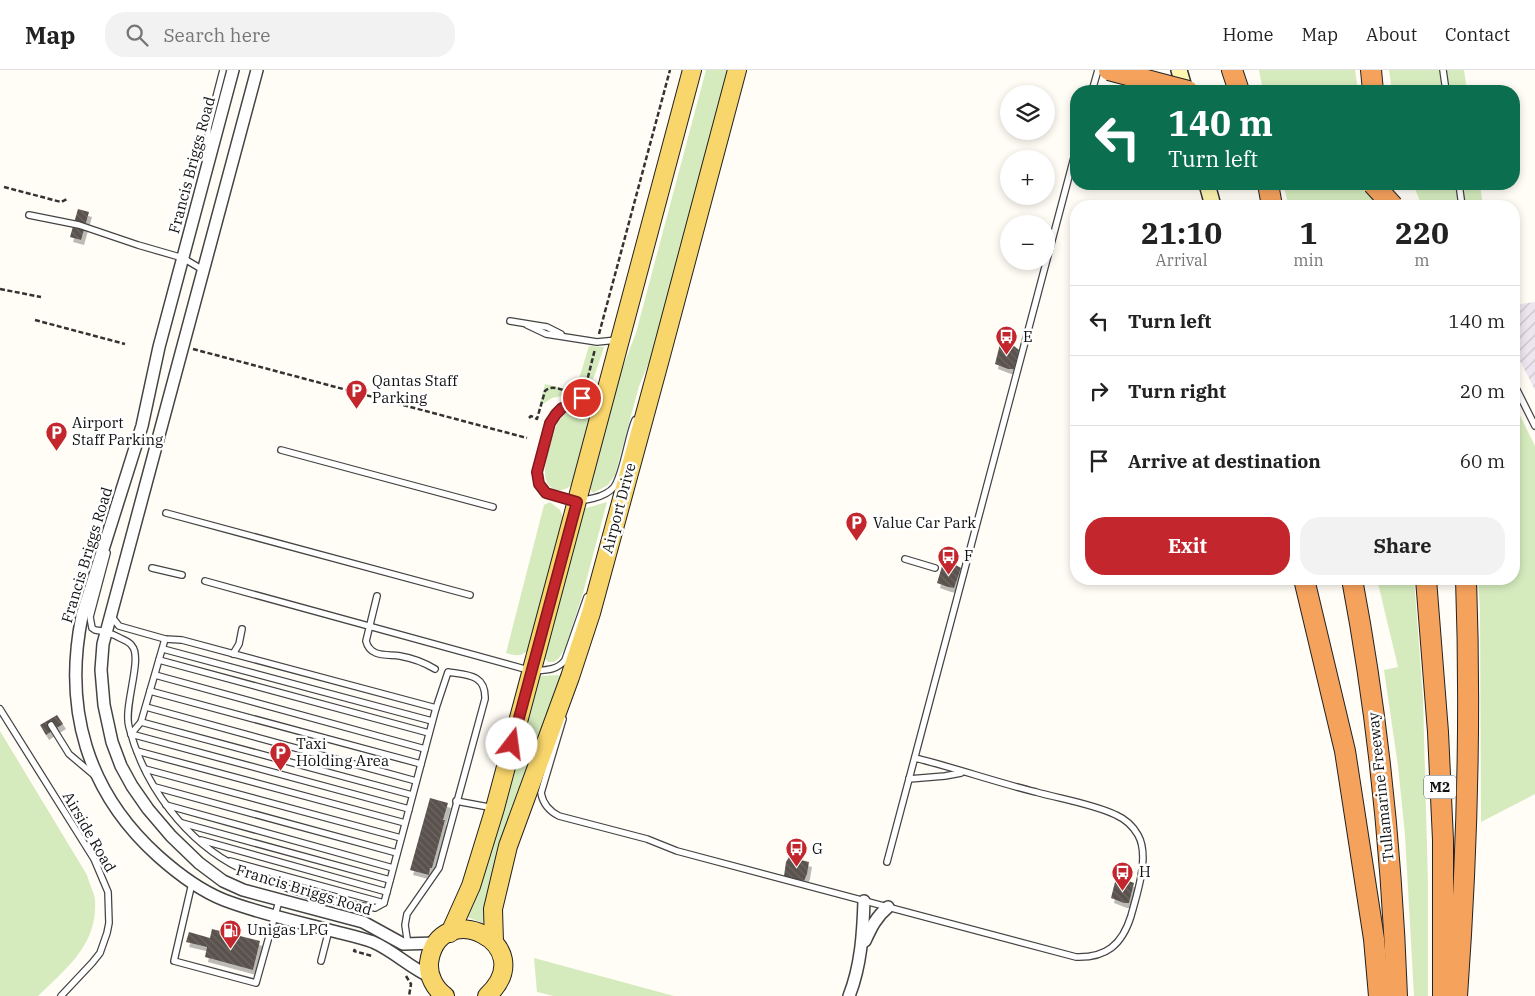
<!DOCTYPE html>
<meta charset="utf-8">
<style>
:root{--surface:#fff;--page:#f2f2f2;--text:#222;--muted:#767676;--line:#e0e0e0;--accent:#c4262e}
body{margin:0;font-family:"IBM Plex Serif",serif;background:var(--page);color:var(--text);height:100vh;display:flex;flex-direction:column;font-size:19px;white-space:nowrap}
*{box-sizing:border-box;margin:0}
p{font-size:16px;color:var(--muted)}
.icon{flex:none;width:28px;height:28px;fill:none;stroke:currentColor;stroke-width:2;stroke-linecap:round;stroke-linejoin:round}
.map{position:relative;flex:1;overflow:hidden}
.sheet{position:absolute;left:1070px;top:130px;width:450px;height:385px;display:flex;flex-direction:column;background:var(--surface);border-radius:20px;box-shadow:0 2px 8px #0003}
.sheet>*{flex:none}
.guide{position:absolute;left:1070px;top:15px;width:450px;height:105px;border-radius:20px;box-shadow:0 2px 8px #0003;background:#0b6e4f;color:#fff;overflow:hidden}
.buttons{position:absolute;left:1000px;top:15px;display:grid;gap:10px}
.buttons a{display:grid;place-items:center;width:55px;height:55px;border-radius:50%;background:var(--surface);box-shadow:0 2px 8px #0003;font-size:25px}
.pin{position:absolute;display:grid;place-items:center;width:42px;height:42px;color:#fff;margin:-21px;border:2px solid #fff;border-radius:50%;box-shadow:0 1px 5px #0007}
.me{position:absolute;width:55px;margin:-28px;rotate:15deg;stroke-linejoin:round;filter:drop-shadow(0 0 4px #0008)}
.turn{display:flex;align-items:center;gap:18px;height:105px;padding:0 15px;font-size:22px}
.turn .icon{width:65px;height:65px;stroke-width:2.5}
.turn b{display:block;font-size:35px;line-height:42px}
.eta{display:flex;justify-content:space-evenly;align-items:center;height:85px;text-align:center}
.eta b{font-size:30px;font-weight:700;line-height:35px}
.action{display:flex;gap:10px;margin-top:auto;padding:10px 15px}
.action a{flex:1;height:58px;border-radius:20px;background:var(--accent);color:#fff;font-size:20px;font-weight:700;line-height:58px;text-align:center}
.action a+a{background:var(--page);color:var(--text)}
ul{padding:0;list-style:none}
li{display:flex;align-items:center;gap:15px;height:70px;padding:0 15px;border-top:1px solid var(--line)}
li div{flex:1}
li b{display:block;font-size:19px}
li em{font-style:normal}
header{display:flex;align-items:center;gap:30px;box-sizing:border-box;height:70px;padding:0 25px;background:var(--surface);border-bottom:1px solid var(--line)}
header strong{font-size:24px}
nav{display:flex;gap:28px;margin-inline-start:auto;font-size:18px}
.search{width:350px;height:45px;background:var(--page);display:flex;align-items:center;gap:12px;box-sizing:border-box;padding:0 18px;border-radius:20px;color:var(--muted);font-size:19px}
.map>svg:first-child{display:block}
</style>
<header>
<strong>Map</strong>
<div class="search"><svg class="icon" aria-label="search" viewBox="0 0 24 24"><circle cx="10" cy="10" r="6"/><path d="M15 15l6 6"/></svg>Search here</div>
<nav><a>Home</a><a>Map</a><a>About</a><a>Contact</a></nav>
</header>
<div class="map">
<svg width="1535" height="926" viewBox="0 0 1535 926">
<defs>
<pattern id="industrial-furrows" width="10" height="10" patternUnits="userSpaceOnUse" patternTransform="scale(1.25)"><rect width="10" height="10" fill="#eee6ef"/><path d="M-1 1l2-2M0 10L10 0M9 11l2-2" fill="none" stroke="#cbc4cc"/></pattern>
<pattern id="building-back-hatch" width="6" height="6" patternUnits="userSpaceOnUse" patternTransform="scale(1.25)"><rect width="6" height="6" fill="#5a524d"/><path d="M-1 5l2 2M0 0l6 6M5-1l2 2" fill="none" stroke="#6d6662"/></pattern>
<filter id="shadow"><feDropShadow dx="3" dy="5" stdDeviation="0" flood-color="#0004"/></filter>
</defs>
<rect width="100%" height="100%" fill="#fffdf5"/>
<polygon fill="url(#industrial-furrows)" points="1535,232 1535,320 1514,279 1514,235"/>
<g fill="#d5ebbd">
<polygon points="706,0 729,0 652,285 639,316 615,405 608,415 593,423 588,417 617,312 636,263"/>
<polygon points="1259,0 1355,0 1358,21 1263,21"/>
<polygon points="1389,0 1464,0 1467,21 1392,21"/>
<polygon points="1283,114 1370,114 1373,136 1289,136"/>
<polygon points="1413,114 1480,114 1483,136 1422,136"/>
<polygon points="589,276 604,277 594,307 588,315 576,319"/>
<polygon points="545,314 571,320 571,324 552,328 543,334 540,333"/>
<path d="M589 331 594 344 573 414C567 419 559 423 552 418 536 408 552 371 556 356 563 340 576 339 589 331Z"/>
<polygon points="1514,333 1535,376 1535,724 1481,752 1480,539 1478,509 1514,509"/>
<path d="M550 432 560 440 564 449 529 579C522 587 516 586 506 583L544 435Z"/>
<polygon points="607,432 583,523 565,578 559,588 554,592 548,592 543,587 583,439"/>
<polygon points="1377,509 1414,509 1423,629 1428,814 1428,926 1414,926 1405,765 1398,696 1384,600 1398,597"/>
<polygon points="558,605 561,607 560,610 483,853 467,847 538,609 540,606"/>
<path d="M0 661 87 805C89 813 94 822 95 830 98 874 67 898 38 926H0Z"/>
<polygon points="534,888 674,926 553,926 537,922"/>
</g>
<g fill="url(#building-back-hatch)" filter="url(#shadow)">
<polygon points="78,139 89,142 81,170 70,167"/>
<polygon points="1000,274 1014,276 1019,280 1014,299 1008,299 995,294"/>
<polygon points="943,493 954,494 961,498 954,518 948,517 937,513"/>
<polygon points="57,645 63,654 46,665 40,655"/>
<polygon points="430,728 448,733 443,750 445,750 432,798 430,798 429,805 410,800"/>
<polygon points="789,787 809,792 807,804 804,811 784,806 786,792"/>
<polygon points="1116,808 1124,809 1134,813 1129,833 1124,833 1111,828"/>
<polygon points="212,859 260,871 253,900 205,887 207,877 186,872 189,862 210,868"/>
</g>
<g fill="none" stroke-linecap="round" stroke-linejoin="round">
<defs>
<g id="lane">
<polyline points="1443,0 1446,21"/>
<polyline points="1092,21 1098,0"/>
<polyline points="208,80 208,58 223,0"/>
<polyline points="1459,114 1462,136"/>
<polyline points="29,145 79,155 138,175 183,188 203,200"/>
<polyline points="510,251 547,257 561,264"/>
<polyline points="527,255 546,264 597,272 617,270"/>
<polyline points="1514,314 1535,356"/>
<path d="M604 315C589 324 569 331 557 343 545 355 541 386 537 402 536 415 543 424 556 427 573 431 577 432 594 428 602 426 609 423 614 417 623 405 628 366 635 350"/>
<polyline points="281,380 493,437"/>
<polyline points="166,443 470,525"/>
<path d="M107 483 90 547 92 558 95 560C105 561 111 563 120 568 124 570 130 572 132 576 143 588 123 637 129 657 144 716 186 772 241 799 262 810 285 818 308 825 329 831 353 834 375 838L384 833 436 638 448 602C467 605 486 604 485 629L439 798 407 844 405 855 408 875"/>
<polyline points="905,489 935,498"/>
<polyline points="152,498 182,505"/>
<path d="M205 511 532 601C544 600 557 601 565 590L587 527"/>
<path d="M377 526 366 571C370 588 388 584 400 586 412 588 425 593 435 599"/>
<polyline points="112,547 119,556 165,569 182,570 436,638"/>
<polyline points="163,579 432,651"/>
<polyline points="233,584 239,574 242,559"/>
<polyline points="159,590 429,663"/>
<polyline points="155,605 425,679"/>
<polyline points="150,621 421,694"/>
<polyline points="146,637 416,711"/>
<polyline points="0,639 94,789 108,822 109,853 107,863 100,883 92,893 61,926"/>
<path d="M563 649 541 723C543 734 549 741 559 746L647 769 677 781 1076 887C1106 888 1122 875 1131 846 1137 824 1150 786 1138 765 1133 756 1125 749 1116 745 1093 734 1061 729 1036 722 995 712 956 698 915 688"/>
<polyline points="141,652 412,725"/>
<polyline points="51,655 69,684 95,706"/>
<polyline points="131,664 409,739"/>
<polyline points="131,664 141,652 165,569"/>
<polyline points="137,681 405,753"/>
<polyline points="145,699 401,768"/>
<polyline points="909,709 945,706 961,703"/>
<polyline points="155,717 397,783"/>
<polyline points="456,731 494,738"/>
<polyline points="166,735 393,798"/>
<polyline points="182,753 390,810"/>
<polyline points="201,770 387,822"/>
<polyline points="230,791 384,833"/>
<polyline points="887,792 1076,80"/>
<polyline points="192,813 174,891 256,913 279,831"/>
<polyline points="321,891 329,860"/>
</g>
<g id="street">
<path d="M233 0 159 277 142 356 82 546C63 639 87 722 158 786 177 803 199 820 224 830 258 843 294 851 329 860 344 864 359 867 373 872 394 881 410 898 431 907"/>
<polyline points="257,0 103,574 101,600 104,635 112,672 121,696 132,716 148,739 171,766 199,793 223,811 243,820 363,852 403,874 437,873"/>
<path d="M865 871C871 858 876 847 888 837"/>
<path d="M849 926C861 896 863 863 864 831"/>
</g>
<g id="secondary">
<polyline points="1179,0 1185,21"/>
<polyline points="1207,114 1213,136"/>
</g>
<g id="primary">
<polyline points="450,863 471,816 495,738 692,0"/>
<polyline points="494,872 493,839 508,776 570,607 591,543 660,289 737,0"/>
<path d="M445 926C435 919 428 906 429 893 438 824 543 874 487 926"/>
</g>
<g id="highway">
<polyline points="1232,0 1239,21"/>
<polyline points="1371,0 1373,21"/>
<polyline points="1268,114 1272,136"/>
<polyline points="1304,509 1345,681 1374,869 1379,926"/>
<path d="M1352 509C1378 646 1392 786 1397 926"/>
<polyline points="1426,509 1438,662 1443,770 1443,926"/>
<path d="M1457 926C1467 787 1471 648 1466 509"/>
</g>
</defs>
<use href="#lane" stroke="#444" stroke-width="8"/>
<use href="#street" stroke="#444" stroke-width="14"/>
<use href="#secondary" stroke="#333" stroke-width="18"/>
<use href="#primary" stroke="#222" stroke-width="20"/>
<use href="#highway" stroke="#222" stroke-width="22"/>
<g stroke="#333" stroke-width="2.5" stroke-dasharray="5 2.5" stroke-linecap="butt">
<polyline points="4,117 61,132 67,129"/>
<polyline points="0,219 41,227"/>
<polyline points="35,250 125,274"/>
<polyline points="599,264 670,0"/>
<polyline points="193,279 527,368"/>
<polyline points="586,315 595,279"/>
<path d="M529 348 531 346 537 349 545 321C552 314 562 320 571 323"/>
<polyline points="355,879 354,881 372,886"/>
<polyline points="406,906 411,914 409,926"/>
</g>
<use href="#lane" stroke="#fff" stroke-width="5.5"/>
<use href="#street" stroke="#fff" stroke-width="11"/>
<use href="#secondary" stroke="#fff6b0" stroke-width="15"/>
<use href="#primary" stroke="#f9d66b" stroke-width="18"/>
<use href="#highway" stroke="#f5a25d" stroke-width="20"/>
<defs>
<g id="highway-bridge">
<polyline points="1109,0 1188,21"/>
<polyline points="1373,114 1393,136"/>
</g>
</defs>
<use href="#highway-bridge" stroke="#222" stroke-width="22" stroke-linecap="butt"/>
<use href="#highway-bridge" stroke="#f5a25d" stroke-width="20"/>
</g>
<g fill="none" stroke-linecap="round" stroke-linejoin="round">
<defs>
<polyline id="route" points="512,674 577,432 546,423 539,414 537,402 550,353 556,344 562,338 582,328"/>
</defs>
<use href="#route" stroke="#7f191e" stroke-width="12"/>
<use href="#route" stroke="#c4262e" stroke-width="9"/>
</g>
<defs>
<symbol id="bus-pin" viewBox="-11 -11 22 30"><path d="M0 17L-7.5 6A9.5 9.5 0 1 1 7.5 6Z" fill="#c4262e" stroke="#fff"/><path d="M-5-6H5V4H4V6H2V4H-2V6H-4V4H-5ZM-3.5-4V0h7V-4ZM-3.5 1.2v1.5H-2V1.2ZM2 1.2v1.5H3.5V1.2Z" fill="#fff"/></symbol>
<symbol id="parking-pin" viewBox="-11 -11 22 30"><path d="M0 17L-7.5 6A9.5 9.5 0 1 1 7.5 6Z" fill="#c4262e" stroke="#fff"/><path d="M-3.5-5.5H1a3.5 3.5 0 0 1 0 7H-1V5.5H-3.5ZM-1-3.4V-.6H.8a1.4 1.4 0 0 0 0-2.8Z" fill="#fff"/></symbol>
<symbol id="fuel-pin" viewBox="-11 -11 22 30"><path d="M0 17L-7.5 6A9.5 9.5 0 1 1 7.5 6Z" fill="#c4262e" stroke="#fff"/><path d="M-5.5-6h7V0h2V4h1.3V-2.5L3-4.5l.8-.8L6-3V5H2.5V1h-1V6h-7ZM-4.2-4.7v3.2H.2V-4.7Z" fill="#fff"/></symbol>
</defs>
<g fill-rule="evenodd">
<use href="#bus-pin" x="994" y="254" width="25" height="34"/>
<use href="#parking-pin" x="344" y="308" width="25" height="34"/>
<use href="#parking-pin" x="44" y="350" width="25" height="34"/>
<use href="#parking-pin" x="844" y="440" width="25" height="34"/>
<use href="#bus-pin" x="936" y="474" width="25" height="34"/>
<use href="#parking-pin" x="268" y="670" width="25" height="34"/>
<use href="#bus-pin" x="784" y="766" width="25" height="34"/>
<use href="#bus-pin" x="1110" y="790" width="25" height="34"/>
<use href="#fuel-pin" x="218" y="848" width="25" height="34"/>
</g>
<g text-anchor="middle" stroke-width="5" stroke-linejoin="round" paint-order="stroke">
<rect fill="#fff" stroke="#585858" stroke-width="1" x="1424" y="705.5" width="32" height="23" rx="4"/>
<g font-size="14" font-weight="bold" fill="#111">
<text x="1440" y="722">M2</text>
</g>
<g font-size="15" fill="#111" stroke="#fff">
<text transform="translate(192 95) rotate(-75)" y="5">Francis Briggs Road</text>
<text transform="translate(619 438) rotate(-75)" y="5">Airport Drive</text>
<text transform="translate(87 485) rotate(-73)" y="5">Francis Briggs Road</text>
<text transform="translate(1381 717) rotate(-96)" y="5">Tullamarine Freeway</text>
<text transform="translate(89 762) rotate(60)" y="5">Airside Road</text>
<text transform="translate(304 820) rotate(17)" y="5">Francis Briggs Road</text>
</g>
<g font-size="15" fill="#111" stroke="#fff" text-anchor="start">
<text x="1023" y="272">E</text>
<text x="372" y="316">Qantas Staff<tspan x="372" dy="17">Parking</tspan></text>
<text x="72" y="358">Airport<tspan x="72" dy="17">Staff Parking</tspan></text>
<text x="873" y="458">Value Car Park</text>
<text x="964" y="491">F</text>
<text x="296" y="679">Taxi<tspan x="296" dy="17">Holding Area</tspan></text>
<text x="812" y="784">G</text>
<text x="1139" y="807">H</text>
<text x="247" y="865">Unigas LPG</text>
</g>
</g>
</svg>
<div class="buttons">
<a><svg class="icon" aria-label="layers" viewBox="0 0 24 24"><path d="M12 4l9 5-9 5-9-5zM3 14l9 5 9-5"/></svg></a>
<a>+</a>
<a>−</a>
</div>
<div class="pin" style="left:582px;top:328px;background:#d93025"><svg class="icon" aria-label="arrive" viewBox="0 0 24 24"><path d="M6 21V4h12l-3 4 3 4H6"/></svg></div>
<svg class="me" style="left:512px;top:674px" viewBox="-20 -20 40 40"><circle r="19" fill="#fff"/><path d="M0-13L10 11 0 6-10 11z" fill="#c4262e"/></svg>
<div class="guide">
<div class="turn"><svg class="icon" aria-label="left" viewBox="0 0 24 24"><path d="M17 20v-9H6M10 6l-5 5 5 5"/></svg><div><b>140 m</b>Turn left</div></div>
</div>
<section class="sheet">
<div class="eta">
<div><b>21:10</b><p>Arrival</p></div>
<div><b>1</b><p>min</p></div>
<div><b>220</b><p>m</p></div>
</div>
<ul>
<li><svg class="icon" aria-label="left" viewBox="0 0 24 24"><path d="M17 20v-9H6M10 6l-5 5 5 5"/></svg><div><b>Turn left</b></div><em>140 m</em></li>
<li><svg class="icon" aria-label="right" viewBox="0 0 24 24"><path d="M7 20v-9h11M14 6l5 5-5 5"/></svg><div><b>Turn right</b></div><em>20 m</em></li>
<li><svg class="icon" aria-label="arrive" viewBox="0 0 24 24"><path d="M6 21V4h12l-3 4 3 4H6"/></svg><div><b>Arrive at destination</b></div><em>60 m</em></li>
</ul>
<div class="action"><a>Exit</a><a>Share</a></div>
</section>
</div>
